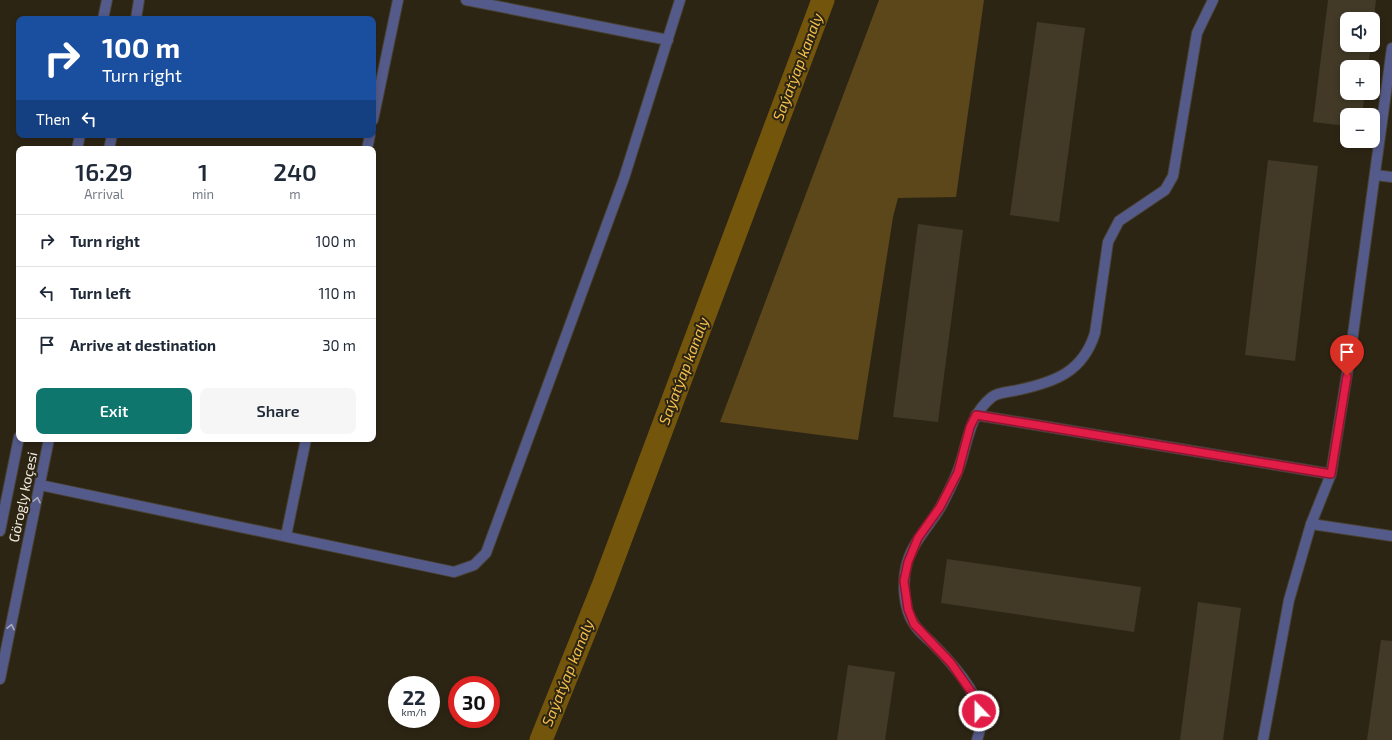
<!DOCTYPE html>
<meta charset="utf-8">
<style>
:root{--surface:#fff;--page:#f6f6f7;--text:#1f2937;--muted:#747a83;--line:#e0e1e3;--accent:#0f766e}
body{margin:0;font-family:"Exo 2",sans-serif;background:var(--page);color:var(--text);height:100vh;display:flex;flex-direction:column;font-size:15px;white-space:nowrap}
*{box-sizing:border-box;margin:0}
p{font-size:13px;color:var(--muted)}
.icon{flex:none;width:22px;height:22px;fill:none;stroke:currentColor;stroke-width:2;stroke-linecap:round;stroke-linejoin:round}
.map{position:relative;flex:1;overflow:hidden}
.side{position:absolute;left:16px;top:146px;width:360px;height:296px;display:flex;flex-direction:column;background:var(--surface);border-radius:8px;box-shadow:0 2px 6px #0003}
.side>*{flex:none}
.guide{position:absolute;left:16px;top:16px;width:360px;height:122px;border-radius:8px;box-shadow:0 2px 6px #0003;background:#1a4fa0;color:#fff;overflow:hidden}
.fabs{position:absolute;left:1340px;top:12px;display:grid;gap:8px}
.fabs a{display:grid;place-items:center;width:40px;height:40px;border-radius:8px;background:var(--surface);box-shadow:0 2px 6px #0003;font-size:20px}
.speed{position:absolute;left:388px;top:676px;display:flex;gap:8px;font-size:20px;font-weight:700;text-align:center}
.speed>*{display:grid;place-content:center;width:52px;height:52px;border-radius:50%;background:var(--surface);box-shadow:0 2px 6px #0003;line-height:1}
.speed small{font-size:10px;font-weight:400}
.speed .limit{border:6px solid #d22;background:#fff;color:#111}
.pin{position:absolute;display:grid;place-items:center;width:34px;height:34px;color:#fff;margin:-41px -17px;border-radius:50% 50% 50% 0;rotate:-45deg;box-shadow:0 0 4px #0007}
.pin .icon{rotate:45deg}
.me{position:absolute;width:44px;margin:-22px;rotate:338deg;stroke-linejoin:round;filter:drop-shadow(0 0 3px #0008)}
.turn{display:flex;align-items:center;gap:14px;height:84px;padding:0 20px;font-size:18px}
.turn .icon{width:52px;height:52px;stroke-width:2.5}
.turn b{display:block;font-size:28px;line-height:34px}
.then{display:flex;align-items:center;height:38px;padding:0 20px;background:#0003;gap:8px;font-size:15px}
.eta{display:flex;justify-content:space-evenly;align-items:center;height:68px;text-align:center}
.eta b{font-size:24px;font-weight:600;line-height:28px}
.cta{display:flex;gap:8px;margin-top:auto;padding:8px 20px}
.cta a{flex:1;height:46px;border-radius:8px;background:var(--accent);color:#fff;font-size:16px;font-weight:600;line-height:46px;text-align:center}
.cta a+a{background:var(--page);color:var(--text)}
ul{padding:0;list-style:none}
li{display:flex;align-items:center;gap:12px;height:52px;padding:0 20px;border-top:1px solid var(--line)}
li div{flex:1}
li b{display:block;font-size:15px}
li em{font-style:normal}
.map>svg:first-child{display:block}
</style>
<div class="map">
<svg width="1392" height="740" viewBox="0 0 1392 740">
<rect width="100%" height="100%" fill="#2d2514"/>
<polygon fill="#5c471b" points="879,0 984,0 956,197 898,198 893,217 858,440 720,422"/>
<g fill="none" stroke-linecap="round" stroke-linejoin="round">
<polyline stroke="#73550c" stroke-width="23" points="541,740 603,586 823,0"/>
</g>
<g fill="#423927">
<polygon points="1328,0 1376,0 1373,26 1373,19 1347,19 1347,45 1371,45 1368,67 1347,67 1347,93 1365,93 1362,115 1347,115 1347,126 1313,122"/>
<polygon points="1037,22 1085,28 1059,222 1010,215"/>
<polygon points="1268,160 1318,166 1295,361 1245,355"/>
<polygon points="918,224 963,230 938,422 893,417"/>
<polygon points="947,559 1141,587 1134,632 941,603"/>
<polygon points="1198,602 1241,608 1223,740 1180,740"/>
<polygon points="1381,640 1392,641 1392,740 1367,740"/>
<polygon points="848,665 895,672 885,740 837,740"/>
</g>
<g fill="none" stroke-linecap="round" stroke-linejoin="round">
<defs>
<g id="minor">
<polyline points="466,0 668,40"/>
<polyline points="103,19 107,0"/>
<polyline points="136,19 139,0"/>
<polyline points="373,120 398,0"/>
<polyline points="77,149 80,135"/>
<polyline points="109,149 112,135"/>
<polyline points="367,149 370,135"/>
<polyline points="1375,175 1392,177"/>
<polyline points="976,415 1331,474"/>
<polyline points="40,485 454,572 474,565 486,553 624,178 680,0"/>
<polyline points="1311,524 1392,536"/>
<polyline points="0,531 19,437"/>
<polyline points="286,536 306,439"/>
<polyline points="0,679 49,439"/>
<path d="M977 740C979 734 981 728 981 722 983 697 950 661 933 644 927 638 919 632 914 624 903 608 902 581 907 563 913 542 929 526 940 508 946 497 952 485 957 473 968 446 967 417 992 397 998 392 1010 392 1018 390 1055 382 1083 372 1095 333L1108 242 1119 221 1165 190 1173 176 1197 33 1213 0"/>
<polyline points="1263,740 1289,600 1311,524 1331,474 1351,349 1392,48"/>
</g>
</defs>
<use href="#minor" stroke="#484030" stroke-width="12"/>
<use href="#minor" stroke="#545b8b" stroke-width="10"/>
</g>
<defs><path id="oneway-chevron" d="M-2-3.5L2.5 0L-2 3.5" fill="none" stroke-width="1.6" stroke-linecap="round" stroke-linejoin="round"/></defs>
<g stroke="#a9a9b9">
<use href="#oneway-chevron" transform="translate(37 500) rotate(-78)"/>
<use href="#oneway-chevron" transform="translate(11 627) rotate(-78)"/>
</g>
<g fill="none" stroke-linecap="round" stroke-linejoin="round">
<defs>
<polyline id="route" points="979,711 977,700 951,663 914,624 908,609 904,581 908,562 918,538 940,507 958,472 970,427 976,415 1331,474 1347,376"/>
</defs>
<use href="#route" stroke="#92132f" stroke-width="10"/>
<use href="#route" stroke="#e11d48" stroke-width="7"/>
</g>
<g text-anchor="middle" stroke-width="4" stroke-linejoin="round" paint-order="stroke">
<g font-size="14" fill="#efe9de" stroke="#2d2514">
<text transform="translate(23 497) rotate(-78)" y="5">Görogly koçesi</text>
</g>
<g font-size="15" font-style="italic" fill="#f5bf4a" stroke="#2d2514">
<text transform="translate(798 67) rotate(-69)" y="5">Saýatýap kanaly</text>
<text transform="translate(684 371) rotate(-69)" y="5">Saýatýap kanaly</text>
<text transform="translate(568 673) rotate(-68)" y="5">Saýatýap kanaly</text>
</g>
</g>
</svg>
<div class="fabs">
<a><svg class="icon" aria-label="sound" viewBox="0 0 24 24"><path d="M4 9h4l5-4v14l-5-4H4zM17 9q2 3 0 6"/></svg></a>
<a>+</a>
<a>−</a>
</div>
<div class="speed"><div>22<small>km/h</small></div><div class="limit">30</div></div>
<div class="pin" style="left:1347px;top:376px;background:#d93025"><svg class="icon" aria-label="arrive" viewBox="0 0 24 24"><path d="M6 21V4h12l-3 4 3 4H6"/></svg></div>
<svg class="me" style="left:979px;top:711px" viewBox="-20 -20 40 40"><circle r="17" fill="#e11d48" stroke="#fff" stroke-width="3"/><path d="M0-11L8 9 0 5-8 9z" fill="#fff"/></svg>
<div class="guide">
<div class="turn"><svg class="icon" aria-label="right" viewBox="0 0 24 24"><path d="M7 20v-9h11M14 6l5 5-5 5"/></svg><div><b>100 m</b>Turn right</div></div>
<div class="then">Then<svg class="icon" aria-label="left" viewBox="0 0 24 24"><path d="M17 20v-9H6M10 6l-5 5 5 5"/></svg></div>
</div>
<section class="side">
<div class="eta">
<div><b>16:29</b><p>Arrival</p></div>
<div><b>1</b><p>min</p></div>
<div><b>240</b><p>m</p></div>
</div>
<ul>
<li><svg class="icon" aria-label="right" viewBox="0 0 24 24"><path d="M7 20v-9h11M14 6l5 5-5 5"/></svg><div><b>Turn right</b></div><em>100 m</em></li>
<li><svg class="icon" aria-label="left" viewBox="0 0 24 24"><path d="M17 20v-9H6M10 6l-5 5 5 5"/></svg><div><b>Turn left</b></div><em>110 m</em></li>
<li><svg class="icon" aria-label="arrive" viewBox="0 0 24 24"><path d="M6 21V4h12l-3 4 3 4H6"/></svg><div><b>Arrive at destination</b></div><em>30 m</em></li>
</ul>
<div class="cta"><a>Exit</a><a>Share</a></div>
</section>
</div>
